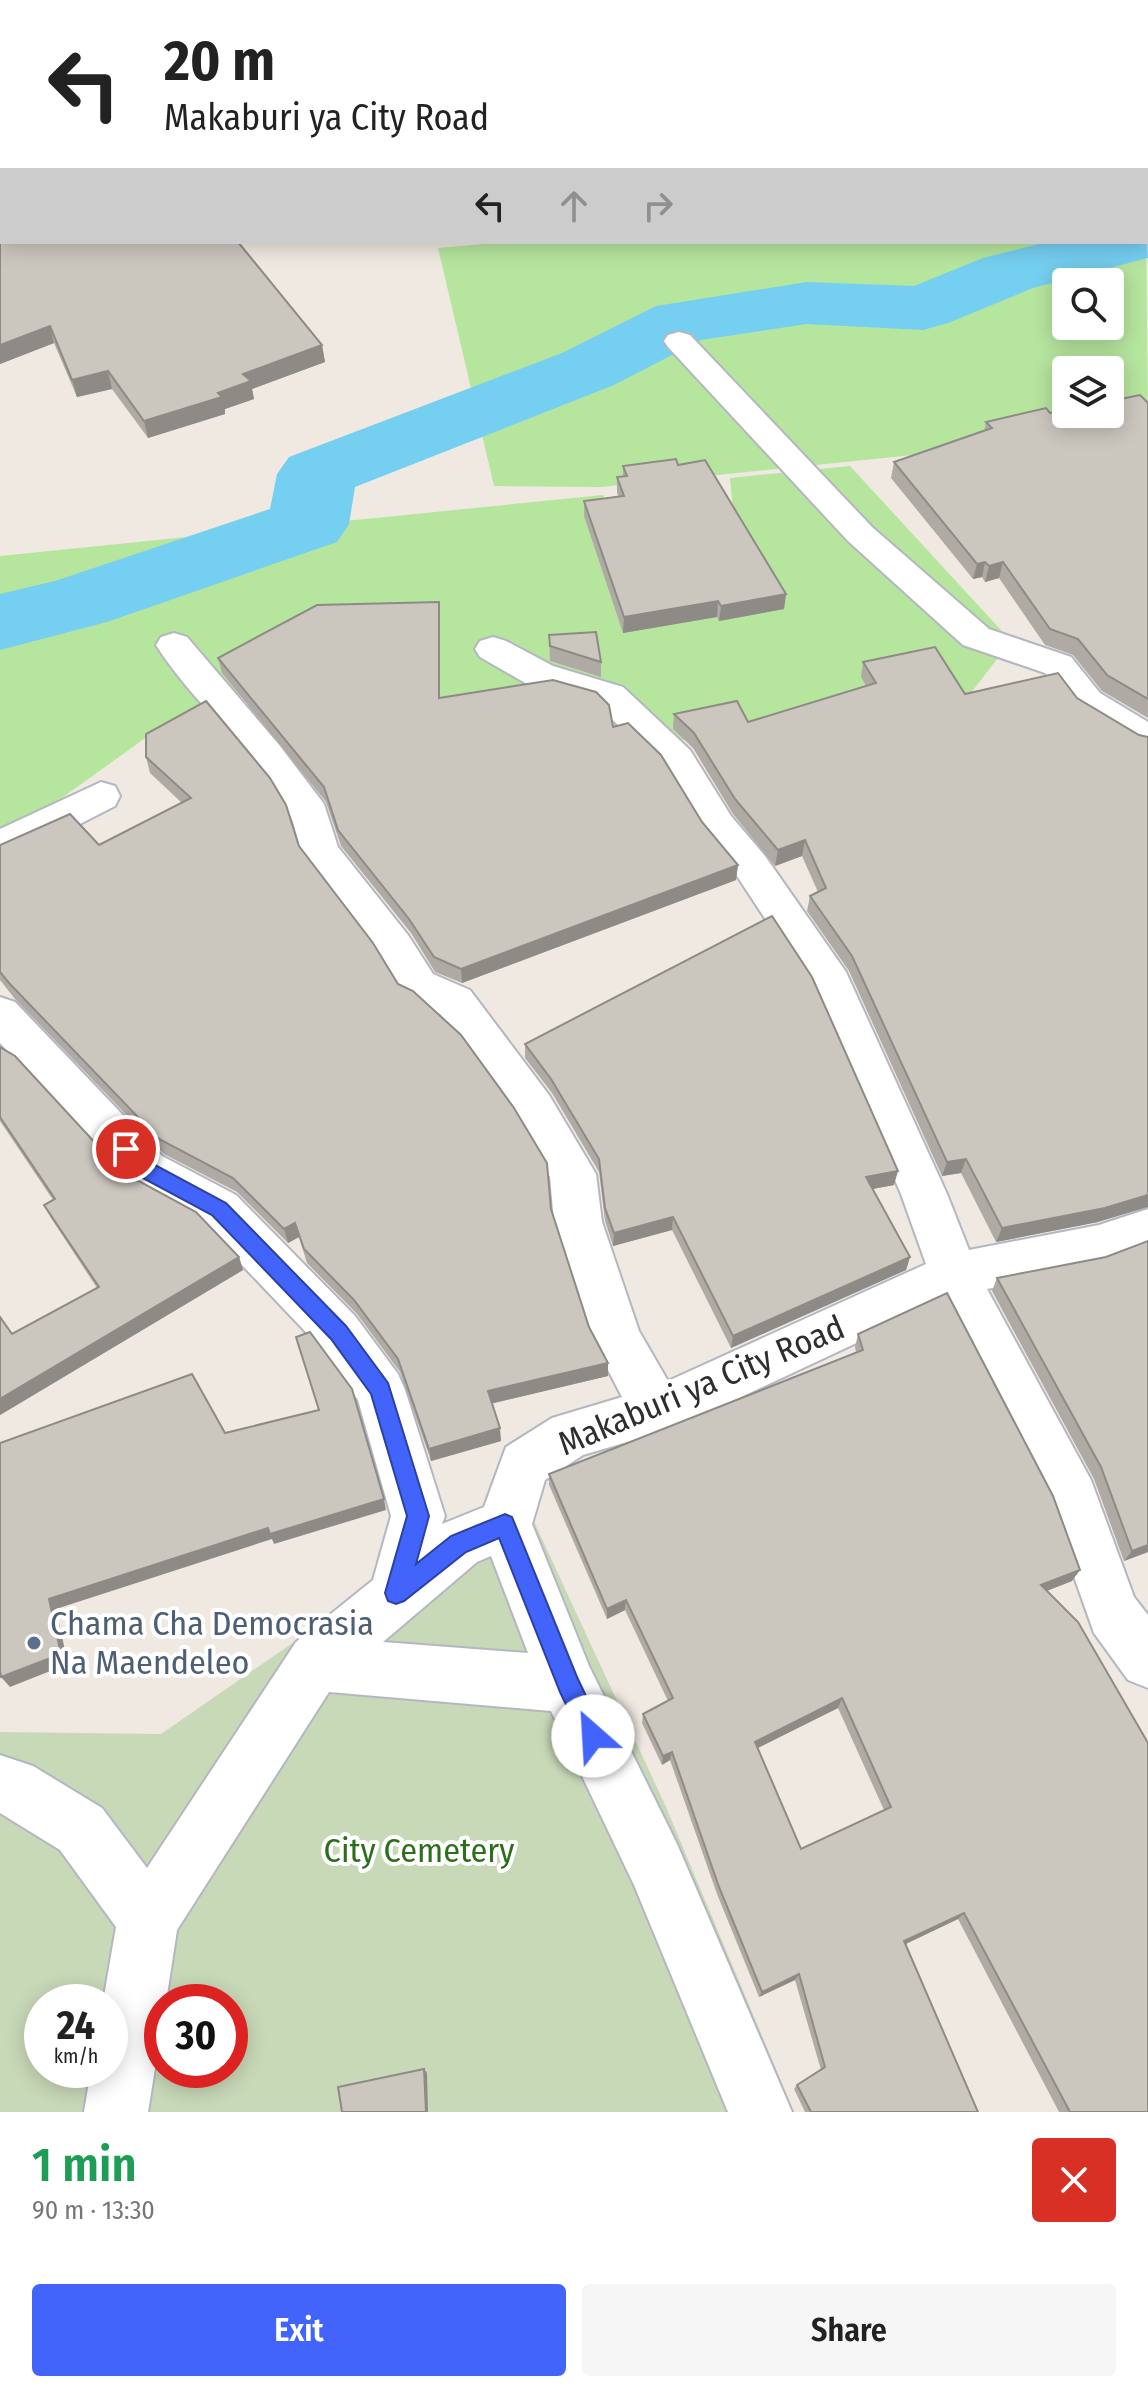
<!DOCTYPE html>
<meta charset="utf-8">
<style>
:root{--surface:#fff;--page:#f6f6f6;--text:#222;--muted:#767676;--accent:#4264fb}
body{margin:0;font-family:"Fira Sans Condensed",sans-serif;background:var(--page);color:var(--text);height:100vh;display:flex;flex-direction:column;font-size:30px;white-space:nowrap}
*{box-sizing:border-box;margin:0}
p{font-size:26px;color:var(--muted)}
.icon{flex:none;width:44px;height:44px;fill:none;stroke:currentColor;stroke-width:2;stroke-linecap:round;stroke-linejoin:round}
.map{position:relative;height:2112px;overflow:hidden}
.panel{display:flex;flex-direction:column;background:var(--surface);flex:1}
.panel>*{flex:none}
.hud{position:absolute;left:0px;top:0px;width:1148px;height:244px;box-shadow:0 4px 20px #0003;background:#fff;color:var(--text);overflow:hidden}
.controls{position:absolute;left:1052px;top:268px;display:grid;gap:16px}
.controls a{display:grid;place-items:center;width:72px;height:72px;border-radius:8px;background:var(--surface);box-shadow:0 4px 20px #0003;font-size:40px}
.speed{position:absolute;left:24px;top:1984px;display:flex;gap:16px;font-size:40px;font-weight:700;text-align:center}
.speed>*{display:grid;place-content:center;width:104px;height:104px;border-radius:50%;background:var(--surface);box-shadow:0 4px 20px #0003;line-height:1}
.speed small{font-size:20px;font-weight:400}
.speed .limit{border:12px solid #d22;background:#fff;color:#111}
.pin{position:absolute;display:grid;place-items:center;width:68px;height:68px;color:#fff;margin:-34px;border:4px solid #fff;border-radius:50%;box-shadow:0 2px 8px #0007}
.me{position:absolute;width:88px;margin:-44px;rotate:334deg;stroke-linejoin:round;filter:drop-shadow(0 0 6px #0008)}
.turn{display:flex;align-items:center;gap:28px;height:168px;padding:0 32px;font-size:36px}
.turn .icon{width:104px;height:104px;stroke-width:2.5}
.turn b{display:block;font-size:56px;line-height:68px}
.lanes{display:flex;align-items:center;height:76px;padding:0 32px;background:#0003;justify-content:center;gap:40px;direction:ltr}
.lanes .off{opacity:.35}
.round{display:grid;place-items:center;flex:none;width:84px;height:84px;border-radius:8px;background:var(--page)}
.head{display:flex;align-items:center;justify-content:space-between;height:136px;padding:0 32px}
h1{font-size:48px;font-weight:600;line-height:60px;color:#1e9e55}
.cta{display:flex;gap:16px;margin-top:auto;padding:16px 32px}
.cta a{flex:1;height:92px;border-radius:8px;background:var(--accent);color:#fff;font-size:32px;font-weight:600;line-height:92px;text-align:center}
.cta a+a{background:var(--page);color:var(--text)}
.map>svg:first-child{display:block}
</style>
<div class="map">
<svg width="1148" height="2112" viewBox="0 0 1148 2112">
<rect width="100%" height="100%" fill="#efe9e1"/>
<g fill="#b6e59e" fill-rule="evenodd">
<path d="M1146 218 1148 431 601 487 494 486 438 248 506 242H1146ZM1066 282H1110V326H1066ZM1066 370H1110V414H1066Z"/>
<polygon points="850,466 1011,641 940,733 872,744 634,739 422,704 322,671 169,721 59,800 0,828 0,556 603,495 631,565 733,510 730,478"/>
</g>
<path fill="#c8d9b8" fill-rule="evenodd" d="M518 1487 666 1807 794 2112H0V1732L161 1734ZM42 2002H110V2070H42ZM162 2002H230V2070H162Z"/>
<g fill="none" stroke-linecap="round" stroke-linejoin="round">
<polygon fill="#75cff0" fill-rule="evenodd" points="1059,242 1072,242 1089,256 1079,258"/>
<polygon fill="#75cff0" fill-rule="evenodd" points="1146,226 1148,258 1033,288 948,323 923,330 807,324 701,340 614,385 355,487 349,524 337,542 107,622 0,650 0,594 55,581 270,509 277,474 289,457 562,353 656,306 807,282 914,286 983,258 1047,242 1146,242"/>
<defs>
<g id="minor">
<polygon points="679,332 690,335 872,527 989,629 1071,657 1100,693 1148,722 1148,752 1135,748 1074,711 1045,673 963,645 848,541 668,347 664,341 668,335"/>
<path d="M174 633 187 637 280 746 324 804 338 847 408 935 433 974 470 990 549 1095 596 1174 602 1222 639 1331 668 1381 926 1264 901 1194 812 990 737 876 703 836 663 768 597 705 527 684 480 657 475 649 480 641 493 637 506 641 553 666 623 687 690 750 731 816 765 856 846 972 947 1194 969 1250 1099 1225 1148 1209V1249L1099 1267 987 1289 1091 1480 1134 1597 1148 1615V1688L1128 1680 1094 1633 1049 1506 944 1302 675 1428 583 1455 545 1480 532 1524 589 1666 677 1844 792 2112H728L634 1885 551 1711 329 1692 177 1930 166 2002H162V2025L148 2112H84L91 2070H110V2002H103L116 1927 60 1850 0 1813V1755L33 1766 102 1808 147 1868 296 1642 373 1580 391 1516 358 1400 321 1348 202 1223 130 1184 0 1043V997L15 1002 162 1156 236 1195 355 1316 398 1374 405 1390 445 1516 442 1524 484 1507 506 1447 552 1418 622 1397 592 1339 554 1222 550 1177 517 1121 440 1014 403 998 378 957 305 861C297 847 297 829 290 815 255 752 194 705 156 645L161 637ZM491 1556 528 1653 383 1642 477 1562Z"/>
<polygon points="101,782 115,786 120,796 115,806 37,846 0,858 0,829"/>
</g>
</defs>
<use href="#minor" stroke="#b4b7c1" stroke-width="4"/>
<use href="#minor" fill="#fff" fill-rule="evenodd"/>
</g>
<g fill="#afaba4" fill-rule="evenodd">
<polygon points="0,0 2,2 2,242 322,345 325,362 252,389 254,399 225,409 225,414 148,438 112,389 77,397 54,343 0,364"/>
<polygon points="1148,403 1148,718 1102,691 1073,655 1045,645 999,578 985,582 982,577 973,579 891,478 894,462 984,431 986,422 1050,413"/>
<polygon points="678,465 786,594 784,609 719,621 717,617 623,633 584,516 584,501 618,496 617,492 617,477 623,476 623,466"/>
<polygon points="439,602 440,697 613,727 702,822 738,865 736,880 462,983 435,972 411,933 341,846 326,802 222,673 218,658"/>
<polygon points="549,635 601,662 601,677 550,661"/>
<polygon points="935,647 1098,1222 996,1242 961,1173 942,1176 849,971 807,911 810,896 818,892 802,856 775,866 733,814 693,748 673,729 674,714 748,722 866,686 861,677 863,662"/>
<polygon points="146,757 299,846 398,984 551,1209 589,1327 608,1363 608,1376 492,1403 501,1441 431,1461 400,1372 357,1314 307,1263 299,1237 288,1243 237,1192 164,1154 15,999 0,980 0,845 99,845 182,803 150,773"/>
<polygon points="525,1044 894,1185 872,1189 910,1257 906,1270 731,1348 672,1230 613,1246 605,1221 599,1172 552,1093 525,1058"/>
<polygon points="0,1047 122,1172 239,1257 243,1270 0,1415 0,1317 12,1334 97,1288 51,1218 44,1205 53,1200 0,1121"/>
<polygon points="1148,1241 1148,1552 1124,1561 1094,1479 992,1291 997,1278 1106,1257"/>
<path d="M858 1334 1072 1581 1046 1591 1148 2112H1059L958 1919 906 1944 978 2112H805L794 2089 797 2085 821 2070 795 1980 759 1997 717 1894 670 1760 662 1765 642 1723 643 1714 668 1701 625 1610 607 1619 549 1485V1474L856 1352 855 1347ZM838 1708 884 1810 801 1849 757 1748Z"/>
</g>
<g fill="#8e8b86">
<polygon points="909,0 931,0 928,2 906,2"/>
<polygon points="2,207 2,225 0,226 0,208"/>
<polygon points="50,326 54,343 0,364 0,345"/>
<polygon points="322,345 325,362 252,389 254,399 225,409 225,414 148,438 144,421 218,393 243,374"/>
<polygon points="108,371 112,389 77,397 72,380"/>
<polygon points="985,562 982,577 973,579 977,564"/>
<polygon points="1003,562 999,578 985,582 989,566"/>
<polygon points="786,594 784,609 719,621 721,606"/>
<polygon points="718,601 717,617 623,633 624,617"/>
<polygon points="439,602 440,617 440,713 439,698"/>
<polygon points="805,840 802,856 775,866 778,850"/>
<polygon points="738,865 736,880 462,983 461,969"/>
<polygon points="966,1159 961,1173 942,1176 947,1162"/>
<polygon points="898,1171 894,1185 862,1191 866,1177"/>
<polygon points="1148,1195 1148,1207 1098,1222 996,1242 1002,1228"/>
<polygon points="673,1217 672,1230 613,1246 614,1233"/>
<polygon points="295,1223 299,1237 288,1243 284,1229"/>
<polygon points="239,1257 243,1270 0,1415 0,1399"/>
<polygon points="910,1257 906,1270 731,1348 733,1336"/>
<polygon points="608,1363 608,1376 490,1404 488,1391"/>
<polygon points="500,1428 501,1441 431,1461 429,1449"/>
<polygon points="384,1499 386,1510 274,1544 272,1539 56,1609 68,1664 10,1687 1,1677 49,1599 268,1528"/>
<polygon points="1148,1545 1148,1552 1124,1561 1132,1551"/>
<polygon points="1080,1570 1072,1581 1034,1596 1041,1585"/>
<polygon points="626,1600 625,1610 607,1619 607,1609"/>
<polygon points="842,1698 838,1708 752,1751 755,1742"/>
<polygon points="672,1752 670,1760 662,1765 663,1756"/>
<polygon points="964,1913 958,1919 899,1947 904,1941"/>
<polygon points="799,1974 795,1980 759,1997 762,1992"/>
<polygon points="424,2069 427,2073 428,2112 426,2112"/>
</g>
<g fill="#cbc7bf" stroke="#8e8b86" stroke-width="2" fill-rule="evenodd">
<polygon points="0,0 909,0 906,2 2,2 2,207 0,208"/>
<polygon points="2,221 2,242 238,242 322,345 243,374 251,381 218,393 222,397 144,421 108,371 72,380 50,326 0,345 0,222"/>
<polygon points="1140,395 1148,403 1148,699 1107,675 1078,639 1050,629 1003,562 989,566 985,562 977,564 894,462 992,428 986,422 1046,408 1050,413 1066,410 1066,414 1110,414 1110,401"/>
<polygon points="676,459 678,465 705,460 786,594 721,606 718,601 624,617 584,501 624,496 617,477 627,476 623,466"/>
<polygon points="439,602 439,698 553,680 596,692 609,705 613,727 628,723 661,755 702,822 738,865 461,969 434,957 409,919 338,830 324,787 218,658 317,605"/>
<polygon points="596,632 601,662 550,646 549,635"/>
<polygon points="935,647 965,694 1058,673 1077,698 1139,735 1148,737 1148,1195 1105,1208 1002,1228 966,1159 947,1162 852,956 810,896 826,888 805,840 778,850 735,799 694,733 674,714 737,701 748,722 876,683 863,662"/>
<polygon points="206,701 270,778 286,805 299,846 373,943 398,984 413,991 461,1035 514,1108 547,1163 551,1209 589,1327 608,1363 488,1391 500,1428 429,1449 398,1359 354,1300 304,1249 295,1223 284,1229 233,1178 159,1139 9,983 0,972 0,845 70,814 99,845 191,798 146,757 146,734"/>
<polygon points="772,916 812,977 898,1171 866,1177 910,1257 733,1336 673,1217 614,1233 605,1208 599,1159 551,1079 525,1044"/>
<polygon points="0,1047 15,1056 122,1172 196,1212 239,1257 0,1399 0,1317 12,1334 99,1287 44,1205 55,1199 0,1117"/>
<polygon points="1148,1241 1148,1545 1132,1551 1101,1467 997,1278 1106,1257"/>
<path d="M947 1293 1053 1496 1080 1570 1041 1585 1078 1622 1148 1743V2112H1070L964 1913 904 1941 978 2112H811L797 2085 825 2067 799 1974 762 1992 719 1887 672 1752 663 1756 643 1714 673 1698 626 1600 607 1609 549 1474 863 1350 858 1334ZM842 1698 891 1807 801 1849 755 1742Z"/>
<polygon points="310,1332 352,1389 384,1499 270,1534 268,1528 49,1599 61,1654 1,1677 0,1671 0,1443 192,1374 225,1433 319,1410 296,1337"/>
<polygon points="424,2069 426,2112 342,2112 338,2087"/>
</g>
<polygon fill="#4264fb" stroke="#2b41a3" stroke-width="2" points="126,1141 132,1144 153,1164 226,1203 346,1326 388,1383 429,1516 416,1564 451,1536 505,1514 512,1517 577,1677 605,1736 602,1744 593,1747 585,1744 560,1692 499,1538 466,1552 404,1601 396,1604 388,1601 385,1593 407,1516 371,1394 331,1339 212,1215 139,1176 116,1149 119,1144"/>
<circle fill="#5c6f8a" stroke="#fff" stroke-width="3" cx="34" cy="1643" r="8"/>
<g text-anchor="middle" stroke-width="8" stroke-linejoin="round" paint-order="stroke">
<g font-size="34" fill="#2e2e2e" stroke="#fff">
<text transform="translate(701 1385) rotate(-23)" y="12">Makaburi ya City Road</text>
</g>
<g font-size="34" fill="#4e5e75" stroke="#fff" text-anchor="start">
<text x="50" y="1635">Chama Cha Democrasia<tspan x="50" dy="39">Na Maendeleo</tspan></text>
</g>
<g font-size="34" fill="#2c6e1b" stroke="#fff">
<text x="419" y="1862">City Cemetery</text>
</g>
</g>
</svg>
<div class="controls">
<a><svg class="icon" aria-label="search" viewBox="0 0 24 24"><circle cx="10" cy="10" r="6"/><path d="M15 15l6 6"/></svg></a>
<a><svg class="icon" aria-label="layers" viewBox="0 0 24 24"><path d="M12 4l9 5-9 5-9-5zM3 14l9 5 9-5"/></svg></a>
</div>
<div class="speed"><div>24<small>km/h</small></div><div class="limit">30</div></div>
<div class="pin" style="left:126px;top:1149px;background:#d93025"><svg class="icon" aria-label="arrive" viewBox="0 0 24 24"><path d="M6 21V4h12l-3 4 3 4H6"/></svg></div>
<svg class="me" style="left:593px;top:1736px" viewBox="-20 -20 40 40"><circle r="19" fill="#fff"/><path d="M0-13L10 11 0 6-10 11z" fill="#4264fb"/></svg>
<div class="hud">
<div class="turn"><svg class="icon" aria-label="left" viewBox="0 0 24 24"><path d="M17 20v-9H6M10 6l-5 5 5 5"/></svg><div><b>20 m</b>Makaburi ya City Road</div></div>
<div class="lanes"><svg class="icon" aria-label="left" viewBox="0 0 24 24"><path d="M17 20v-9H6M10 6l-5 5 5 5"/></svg><svg class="icon off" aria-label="ahead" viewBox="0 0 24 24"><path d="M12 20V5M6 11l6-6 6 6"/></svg><svg class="icon off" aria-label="right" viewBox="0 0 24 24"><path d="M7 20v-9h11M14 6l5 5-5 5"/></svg></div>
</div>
</div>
<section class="panel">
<div class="head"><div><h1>1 min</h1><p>90 m · 13:30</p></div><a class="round" style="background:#d93025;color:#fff"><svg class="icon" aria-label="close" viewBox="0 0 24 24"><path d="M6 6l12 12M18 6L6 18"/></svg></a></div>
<div class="cta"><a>Exit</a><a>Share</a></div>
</section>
